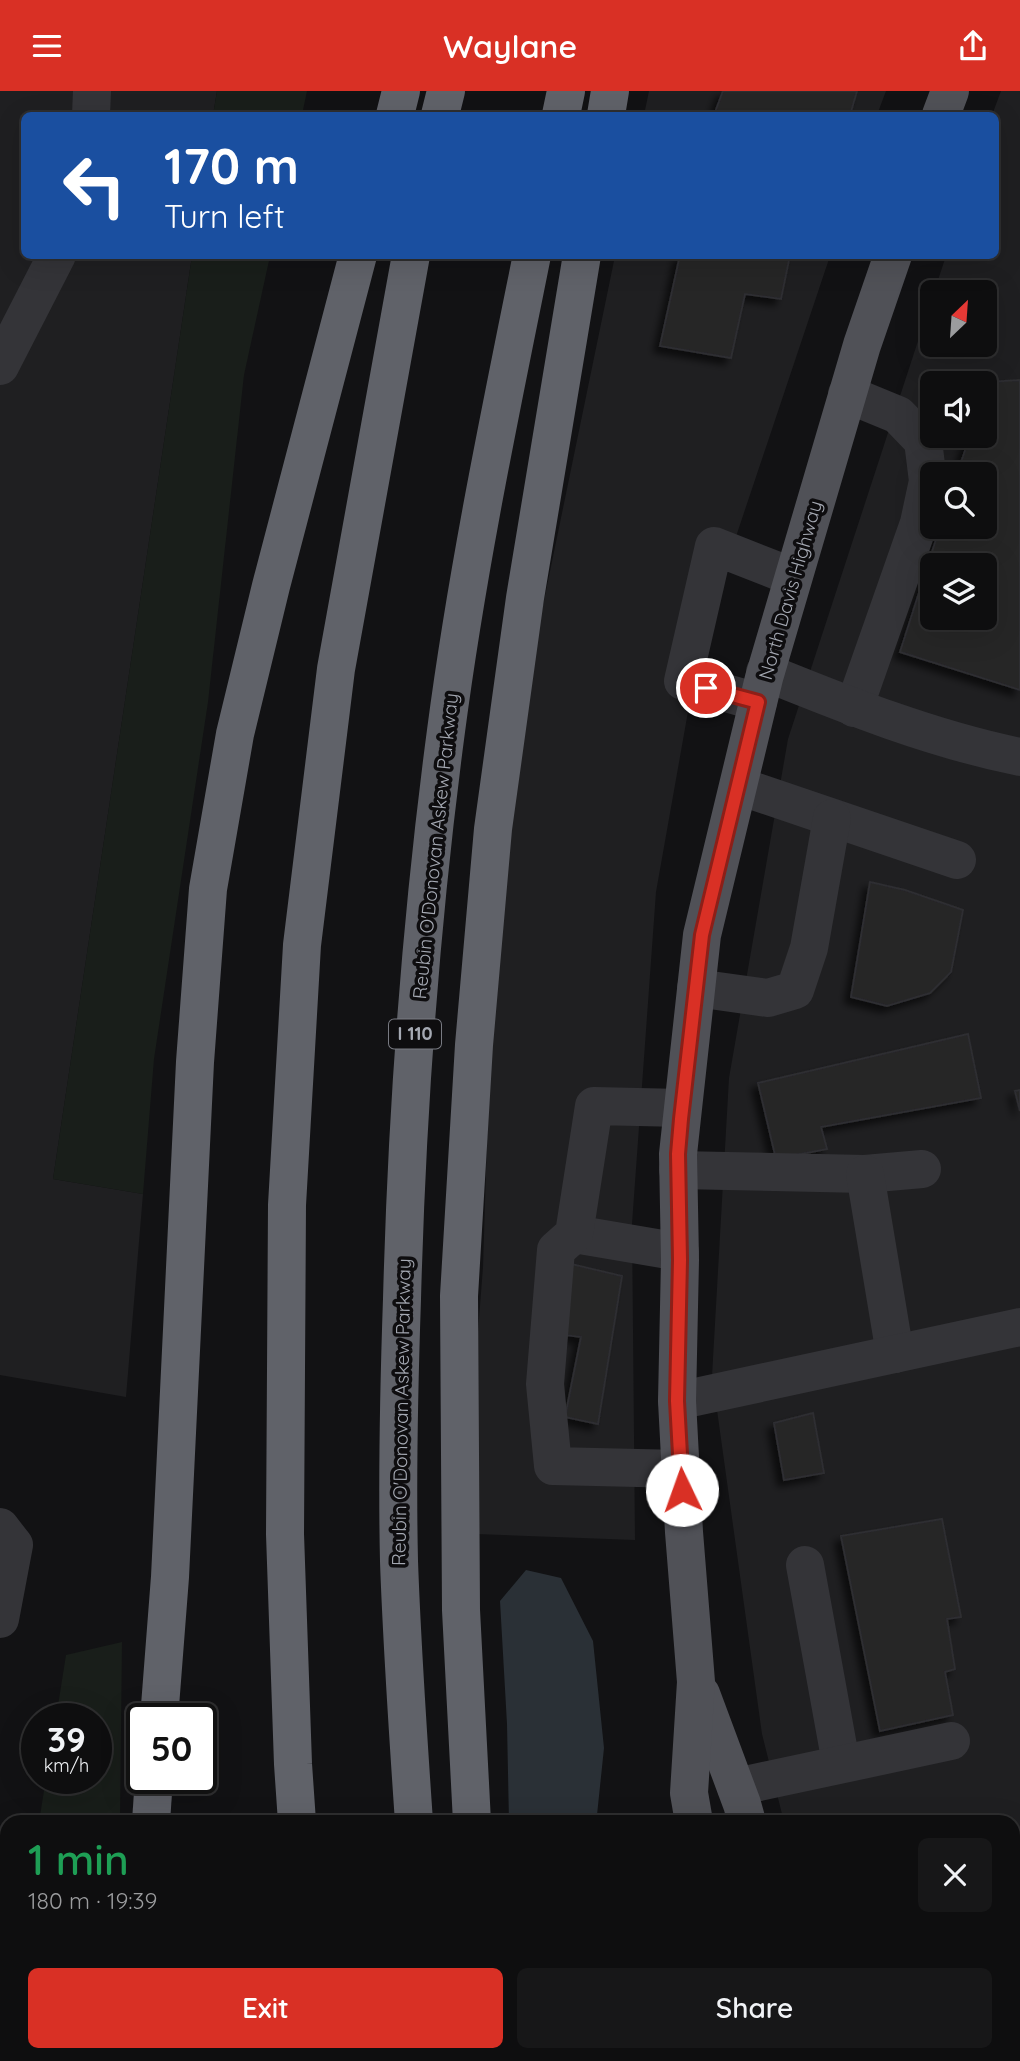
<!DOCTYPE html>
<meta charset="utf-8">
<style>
:root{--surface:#0e0e0f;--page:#171718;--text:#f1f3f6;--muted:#9b9c9e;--line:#2e2e2f;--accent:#d93025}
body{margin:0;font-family:Quicksand,sans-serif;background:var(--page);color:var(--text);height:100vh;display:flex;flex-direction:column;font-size:26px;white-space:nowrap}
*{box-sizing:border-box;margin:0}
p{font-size:23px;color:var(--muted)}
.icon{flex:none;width:38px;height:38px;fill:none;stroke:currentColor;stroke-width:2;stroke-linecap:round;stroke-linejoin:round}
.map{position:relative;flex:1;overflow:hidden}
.sheet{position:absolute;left:0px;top:1724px;width:1020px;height:247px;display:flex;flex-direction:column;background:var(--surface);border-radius:21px 21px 0 0;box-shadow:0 7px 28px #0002,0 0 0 2px var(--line)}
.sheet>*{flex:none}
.guide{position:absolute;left:21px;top:21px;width:978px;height:147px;border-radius:10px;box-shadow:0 7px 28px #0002,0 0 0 2px var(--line);background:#1a4fa0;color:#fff;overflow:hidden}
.needle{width:46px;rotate:25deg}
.controls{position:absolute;left:920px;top:189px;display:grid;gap:14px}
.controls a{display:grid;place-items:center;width:77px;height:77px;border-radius:10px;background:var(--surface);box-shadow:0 7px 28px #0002,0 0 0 2px var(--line);font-size:35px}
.speed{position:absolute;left:21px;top:1612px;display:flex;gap:14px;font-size:35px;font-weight:700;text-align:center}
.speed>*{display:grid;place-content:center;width:91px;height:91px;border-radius:50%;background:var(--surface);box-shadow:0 7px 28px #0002,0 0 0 2px var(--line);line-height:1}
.speed small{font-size:18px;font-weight:400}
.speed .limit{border:4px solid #111;border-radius:10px;background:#fff;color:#111}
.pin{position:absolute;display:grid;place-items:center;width:60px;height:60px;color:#fff;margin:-30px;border:4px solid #fff;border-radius:50%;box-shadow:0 2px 7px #0007}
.me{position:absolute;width:77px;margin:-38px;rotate:357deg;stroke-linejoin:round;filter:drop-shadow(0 0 5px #0008)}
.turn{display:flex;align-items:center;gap:24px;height:147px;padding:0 28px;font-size:32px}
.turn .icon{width:91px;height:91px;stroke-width:2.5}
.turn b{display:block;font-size:49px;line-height:60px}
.round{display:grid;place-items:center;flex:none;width:74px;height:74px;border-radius:10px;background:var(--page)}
.head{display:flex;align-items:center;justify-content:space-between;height:119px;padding:0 28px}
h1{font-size:42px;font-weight:600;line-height:52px;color:#1e9e55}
.cta{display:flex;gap:14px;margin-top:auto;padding:14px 28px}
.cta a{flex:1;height:80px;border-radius:10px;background:var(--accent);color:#fff;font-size:28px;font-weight:600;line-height:80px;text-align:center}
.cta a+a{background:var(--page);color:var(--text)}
header{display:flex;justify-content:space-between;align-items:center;height:91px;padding:0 28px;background:var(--accent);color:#fff;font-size:32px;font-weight:600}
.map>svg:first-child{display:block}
</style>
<header><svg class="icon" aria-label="menu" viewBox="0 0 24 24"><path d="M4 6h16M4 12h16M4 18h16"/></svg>Waylane<svg class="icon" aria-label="share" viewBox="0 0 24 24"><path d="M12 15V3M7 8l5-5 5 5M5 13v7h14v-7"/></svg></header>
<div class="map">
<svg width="1020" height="1970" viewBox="0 0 1020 1970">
<defs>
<filter id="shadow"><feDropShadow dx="-6" dy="6" stdDeviation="3.5" flood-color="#0009"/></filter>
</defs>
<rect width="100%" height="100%" fill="#121214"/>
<g fill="#1f1f21" fill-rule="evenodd">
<polygon points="0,0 217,0 213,24 24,24 24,164 192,165 53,1088 143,1103 126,1306 0,1284"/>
<polygon points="649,0 886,0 877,24 644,24"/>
<path d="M1001 0H1020V1218L712 1285 729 987 788 648 933 204V254H985V201H934L946 165 996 164V24H992ZM933 292H985V345H933ZM933 383H985V436H933ZM933 474H985V527H933Z"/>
<polygon points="615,165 830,165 700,553 656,801 632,1133 635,1449 476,1443 475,1279 483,1176 490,950 509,742 535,553"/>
<polygon points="1020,1253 1020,1970 856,1970 853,1964 1013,1964 1013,1731 784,1731 762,1643 717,1319"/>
</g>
<g fill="#191e1a">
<polygon points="217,0 307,0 302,24 213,24"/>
<polygon points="192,165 270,165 244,284 208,611 154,968 143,1103 53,1088"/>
<polygon points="122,1551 120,1731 39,1731 46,1687 96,1687 96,1628 56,1627 66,1564"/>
<polygon points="7,1921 7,1964 95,1964 94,1970 0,1970"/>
</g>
<g fill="#2a3036">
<polygon points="526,1479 561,1487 593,1550 604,1657 597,1724 589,1731 509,1731 507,1633 500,1510"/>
<polygon points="187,1964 234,1964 236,1970 186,1970"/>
<polygon points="532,1964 652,1964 654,1970 532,1970"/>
</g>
<g fill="#262528" stroke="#2d2d30" stroke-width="2" fill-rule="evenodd" filter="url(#shadow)">
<polygon points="723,0 857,0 850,24 714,24"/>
<polygon points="680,164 790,164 781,208 745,203 731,267 660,255"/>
<path d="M1020 289V599L900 561 940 436H985V383H957L970 345H985L987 291ZM933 474H985V527H933Z"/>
<polygon points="870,791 905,799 963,819 951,881 930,902 887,915 851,906"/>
<polygon points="968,943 981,1007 821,1036 827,1058 776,1068 758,992"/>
<polygon points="1020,999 1020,1020 1015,1000"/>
<polygon points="571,1173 622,1185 598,1333 565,1326 581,1246 557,1243"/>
<polygon points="813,1322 824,1382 784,1389 774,1332"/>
<polygon points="942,1428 961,1526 947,1528 955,1578 945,1581 953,1624 880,1640 841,1445"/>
</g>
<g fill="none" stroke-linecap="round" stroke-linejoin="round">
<g stroke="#343438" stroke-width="38">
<polyline points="91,24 92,0"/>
<polyline points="0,275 57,164"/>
<polyline points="847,303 898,324 923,350 928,390 919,432 854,617"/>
<path d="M765 581C849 615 932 648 1020 666"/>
<polyline points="758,611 683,590 714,455 793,486"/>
<polyline points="739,695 957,769"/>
<polyline points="696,897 768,907 795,899 809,857 832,727"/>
<polyline points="678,1079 865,1083 922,1078"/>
<polyline points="865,1083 895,1263"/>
<polyline points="574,1143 680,1161"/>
<polyline points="677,1310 1020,1236"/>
<polyline points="681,1378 553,1375 545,1293 556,1159 574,1143 594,1015 682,1017"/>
<polyline points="0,1436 14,1454 0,1528"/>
<polyline points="805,1474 841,1672"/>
<polyline points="736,1696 951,1650"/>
</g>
<g stroke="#505157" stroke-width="38">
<polyline points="941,24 950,0"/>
<polyline points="701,1603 742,1713 747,1731"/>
<polyline points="694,1731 689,1702 696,1591 684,1441 677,1310 680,1169 678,1063 702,844 764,587 862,254 893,164"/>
<polyline points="747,1964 749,1970"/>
<polyline points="815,1964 817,1970"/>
</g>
<g stroke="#606269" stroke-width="38">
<polyline points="395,24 401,0"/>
<polyline points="440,24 446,0"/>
<polyline points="561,24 566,0"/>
<polyline points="606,24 610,0"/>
<polyline points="159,1628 170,1486 195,971 208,798 235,643 271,495 358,164"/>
<polyline points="151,1731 154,1687"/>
<polyline points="297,1731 293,1673 285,1443 287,1114 302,854 336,578 411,164"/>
<path d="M414 1731C408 1644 402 1557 399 1470 397 1383 399 1295 402 1208 407 1018 421 828 446 640 467 480 500 322 532 164"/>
<polyline points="472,1731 461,1519 459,1205 474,954 493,738 525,507 582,164"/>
<polyline points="320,1964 321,1970"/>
<polyline points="435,1964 436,1970"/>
<polyline points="494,1964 495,1970"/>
<polyline points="126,1970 126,1964"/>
</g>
</g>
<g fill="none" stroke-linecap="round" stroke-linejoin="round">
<defs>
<polyline id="route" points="682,1399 677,1310 680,1169 678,1063 681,1028 702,844 758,611 706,597"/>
</defs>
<use href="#route" stroke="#8d1f18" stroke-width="18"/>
<use href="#route" stroke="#d93025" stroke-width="12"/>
</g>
<g text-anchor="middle" stroke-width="7" stroke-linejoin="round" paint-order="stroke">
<rect fill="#0e0d0f" stroke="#787a82" stroke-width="2" x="389" y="928.5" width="52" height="29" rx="5"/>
<g font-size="18" font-weight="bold" fill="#a5a9b3">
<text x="415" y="949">I 110</text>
</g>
<g font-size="19" fill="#a5a9b3" stroke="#0e0d0f">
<text transform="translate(790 499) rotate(-74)" y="7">North Davis Highway</text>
<text transform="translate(435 755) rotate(-84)" y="7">Reubin O'Donovan Askew Parkway</text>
<text transform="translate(401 1321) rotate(-89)" y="7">Reubin O'Donovan Askew Parkway</text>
</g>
</g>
</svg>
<div class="controls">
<a><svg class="needle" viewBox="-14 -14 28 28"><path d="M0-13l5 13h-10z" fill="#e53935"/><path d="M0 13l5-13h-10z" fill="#9b9c9e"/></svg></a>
<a><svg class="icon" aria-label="sound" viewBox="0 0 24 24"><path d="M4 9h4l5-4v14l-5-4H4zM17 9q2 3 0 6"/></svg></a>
<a><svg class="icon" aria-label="search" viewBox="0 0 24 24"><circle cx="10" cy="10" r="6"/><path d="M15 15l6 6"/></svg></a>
<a><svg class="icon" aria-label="layers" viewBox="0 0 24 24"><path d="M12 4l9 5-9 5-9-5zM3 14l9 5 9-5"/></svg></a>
</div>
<div class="speed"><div>39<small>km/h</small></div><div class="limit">50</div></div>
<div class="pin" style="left:706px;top:597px;background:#d93025"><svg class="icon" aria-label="arrive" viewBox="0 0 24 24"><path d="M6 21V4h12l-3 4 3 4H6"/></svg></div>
<svg class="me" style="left:682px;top:1399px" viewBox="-20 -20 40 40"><circle r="19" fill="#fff"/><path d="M0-13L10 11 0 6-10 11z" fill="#d93025"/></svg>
<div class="guide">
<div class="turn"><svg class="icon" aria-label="left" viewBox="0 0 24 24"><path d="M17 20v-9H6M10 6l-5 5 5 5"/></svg><div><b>170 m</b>Turn left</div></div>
</div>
<section class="sheet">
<div class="head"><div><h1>1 min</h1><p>180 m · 19:39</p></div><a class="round"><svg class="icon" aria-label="close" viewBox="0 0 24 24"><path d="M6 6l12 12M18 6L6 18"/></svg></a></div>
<div class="cta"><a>Exit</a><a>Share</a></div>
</section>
</div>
